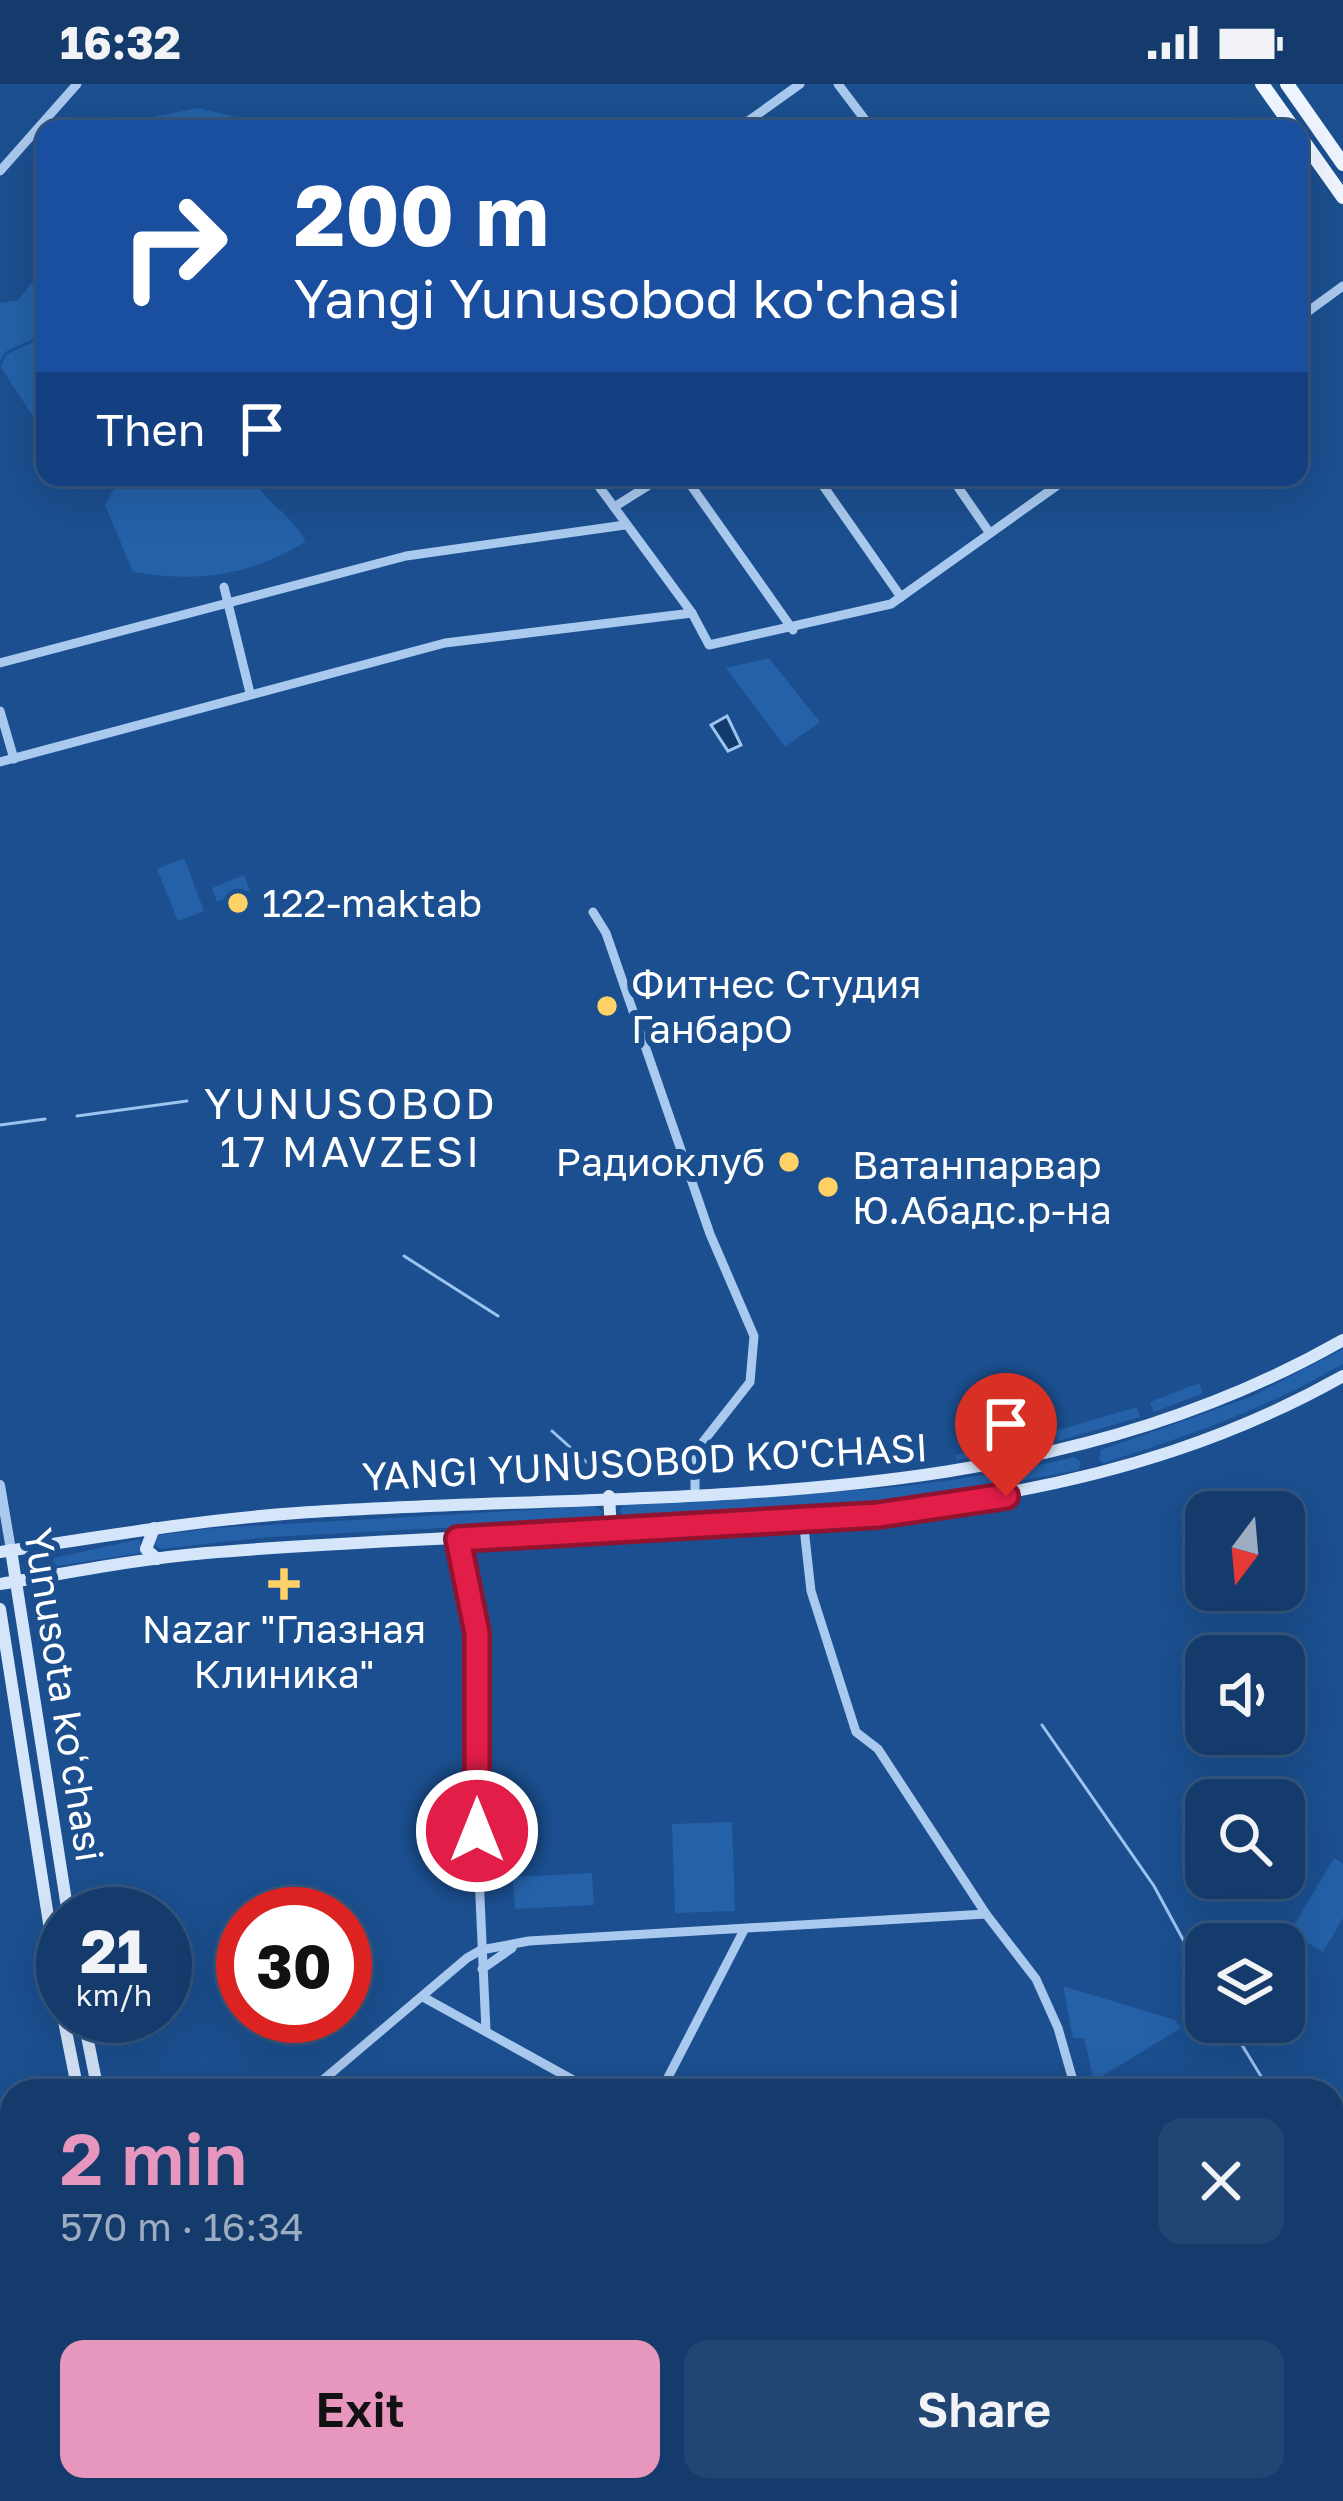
<!DOCTYPE html>
<meta charset="utf-8">
<style>
:root{--surface:#143b6b;--page:#214673;--text:#f1f3f6;--muted:#9dadc1;--line:#33557e;--accent:#e797bd}
body{margin:0;font-family:"Golos Text",sans-serif;background:var(--page);color:var(--text);height:100vh;display:flex;flex-direction:column;font-size:45px;white-space:nowrap}
*{box-sizing:border-box;margin:0}
p{font-size:39px;color:var(--muted)}
.icon{flex:none;width:66px;height:66px;fill:none;stroke:currentColor;stroke-width:2;stroke-linecap:round;stroke-linejoin:round}
.map{position:relative;flex:1;overflow:hidden}
.details{position:absolute;left:0px;top:1995px;width:1344px;height:423px;display:flex;flex-direction:column;background:var(--surface);border-radius:36px 36px 0 0;box-shadow:0 12px 48px #0002,0 0 0 3px var(--line)}
.details>*{flex:none}
.hud{position:absolute;left:36px;top:36px;width:1272px;height:366px;border-radius:24px;box-shadow:0 12px 48px #0002,0 0 0 3px var(--line);background:#1a4fa0;color:#fff;overflow:hidden}
.needle{width:78px;rotate:196deg}
.fabs{position:absolute;left:1185px;top:1407px;display:grid;gap:24px}
.fabs a{display:grid;place-items:center;width:120px;height:120px;border-radius:24px;background:var(--surface);box-shadow:0 12px 48px #0002,0 0 0 3px var(--line);font-size:60px}
.speed{position:absolute;left:36px;top:1803px;display:flex;gap:24px;font-size:60px;font-weight:700;text-align:center}
.speed>*{display:grid;place-content:center;width:156px;height:156px;border-radius:50%;background:var(--surface);box-shadow:0 12px 48px #0002,0 0 0 3px var(--line);line-height:1}
.speed small{font-size:30px;font-weight:400}
.speed .limit{border:18px solid #d22;background:#fff;color:#111}
.pin{position:absolute;display:grid;place-items:center;width:102px;height:102px;color:#fff;margin:-123px -51px;border-radius:50% 50% 50% 0;rotate:-45deg;box-shadow:0 0 12px #0007}
.pin .icon{rotate:45deg}
.me{position:absolute;width:132px;margin:-66px;rotate:0deg;stroke-linejoin:round;filter:drop-shadow(0 0 9px #0008)}
.turn{display:flex;align-items:center;gap:42px;height:252px;padding:0 60px;font-size:54px}
.turn .icon{width:156px;height:156px;stroke-width:2.5}
.turn b{display:block;font-size:84px;line-height:102px}
.then{display:flex;align-items:center;height:114px;padding:0 60px;background:#0003;gap:24px;font-size:45px}
.round{display:grid;place-items:center;flex:none;width:126px;height:126px;border-radius:24px;background:var(--page)}
.overview{display:flex;align-items:center;justify-content:space-between;height:204px;padding:0 60px}
h1{font-size:72px;font-weight:600;line-height:90px;color:var(--accent)}
.cta{display:flex;gap:24px;margin-top:auto;padding:24px 60px}
.cta a{flex:1;height:138px;border-radius:24px;background:var(--accent);color:#111;font-size:48px;font-weight:600;line-height:138px;text-align:center}
.cta a+a{background:var(--page);color:var(--text)}
.status{display:flex;justify-content:space-between;align-items:center;height:84px;padding:0 60px;background:var(--surface);direction:ltr}
.status svg{height:33px;fill:currentColor}
.map>svg:first-child{display:block}
</style>
<div class="status"><b>16:32</b><svg viewBox="0 0 49 12"><path d="M0 12V9h3v3zM5 12V6h3v6zM10 12V3h3v9zM15 12V0h3v12zM26 1h20v11H26zM47 4h2v5h-2z"/></svg></div>
<div class="map">
<svg width="1343" height="2417" viewBox="0 0 1343 2417">
<rect width="100%" height="100%" fill="#1b4f8f"/>
<g fill="#2461a8">
<polygon points="198,24 285,45 94,45"/>
<polygon points="45,183 45,249 5,268 0,277 0,219 18,216"/>
<polygon points="45,253 45,350 1,284 5,271"/>
<path d="M121 393H252C266 419 293 432 306 458 247 492 200 499 133 488L105 421Z"/>
<polygon points="769,574 820,638 785,663 726,584"/>
<polygon points="184,774 204,827 178,837 157,785"/>
<polygon points="244,791 250,806 217,818 212,804"/>
<path d="M1343 1265V1280C1267 1324 1187 1353 1103 1379L1099 1375 1101 1366 1250 1313Z"/>
<polygon points="1199,1299 1203,1309 1154,1328 1150,1318"/>
<polygon points="1137,1323 1140,1333 1058,1357 1055,1347"/>
<polygon points="1029,1351 1031,1365 956,1376 955,1371"/>
<path d="M1074 1373 1081 1378 1078 1386 931 1414 625 1434 620 1427 624 1420C775 1412 926 1409 1074 1373Z"/>
<polygon points="595,1422 603,1428 596,1436 270,1453 160,1465 154,1460 158,1451 214,1444"/>
<polygon points="140,1455 142,1469 24,1487 22,1481"/>
<polygon points="732,1738 735,1827 675,1829 672,1740"/>
<polygon points="1334,1774 1343,1780 1343,1834 1323,1868 1290,1848"/>
<polygon points="592,1789 594,1821 515,1825 513,1793"/>
<polygon points="1063,1902 1175,1936 1181,1944 1094,1997 1084,1954 1073,1954"/>
</g>
<polygon fill="#123a6d" stroke="#9cc4f0" stroke-width="3" points="727,632 741,661 728,667 711,641"/>
<g fill="none" stroke-linecap="round" stroke-linejoin="round">
<g stroke="#9cc4f0" stroke-width="3">
<polyline points="77,1032 187,1017"/>
<polyline points="0,1041 45,1035"/>
<polyline points="404,1172 498,1232"/>
<polyline points="552,1347 601,1391"/>
<polyline points="1042,1641 1154,1802 1206,1898"/>
<polyline points="1228,1938 1270,2007"/>
</g>
<g stroke="#a9c9ee" stroke-width="9">
<polyline points="838,0 872,45"/>
<polyline points="737,45 800,0"/>
<polyline points="0,87 77,0"/>
<polyline points="1299,234 1343,202"/>
<polyline points="592,393 692,529"/>
<polyline points="685,393 793,546"/>
<polyline points="817,393 901,513"/>
<polyline points="951,393 989,448"/>
<polyline points="614,423 662,393"/>
<polyline points="224,503 250,609"/>
<polyline points="0,579 406,472 625,441"/>
<polyline points="0,627 14,675"/>
<polyline points="0,678 445,559 692,529 709,561 891,520 1069,393"/>
<polyline points="593,828 606,849 710,1150 754,1252 750,1298 695,1368 695,1408"/>
<polyline points="803,1435 811,1507 856,1648 878,1665 986,1830 1036,1895 1058,1944 1076,2007"/>
<polyline points="458,1455 477,1549 477,1747 486,1947"/>
<polyline points="482,1885 512,1864"/>
<polyline points="423,1913 593,2007"/>
<polyline points="310,2007 467,1874 481,1866 529,1857 986,1830"/>
<polyline points="661,2007 744,1846"/>
<polyline points="1332,2038 1343,2032"/>
<polyline points="1332,2261 1343,2267"/>
<polyline points="0,2376 12,2390"/>
<polyline points="25,2406 33,2417"/>
<polyline points="337,2406 346,2417"/>
<polyline points="1291,2406 1313,2417"/>
<polyline points="122,2417 136,2406"/>
<polyline points="275,2417 288,2406"/>
<polyline points="471,2417 474,2406"/>
<polyline points="932,2417 937,2406"/>
<polyline points="1162,2417 1169,2406"/>
</g>
<polyline stroke="#a9c9ee" stroke-width="10" points="0,1401 11,1466"/>
<g stroke="#d6e6fa" stroke-width="12">
<polyline points="609,1412 611,1446"/>
<polyline points="154,1444 146,1465 157,1475"/>
<polyline points="11,1466 68,1830"/>
<path d="M0 1468C99 1453 197 1436 297 1429 653 1404 1022 1439 1343 1256"/>
<path d="M0 1500C68 1489 137 1475 206 1469 336 1458 466 1454 596 1447 857 1432 1109 1424 1343 1292"/>
<polyline points="0,1525 63,1929"/>
<polyline points="63,1932 78,2007"/>
<polyline points="83,1932 98,2007"/>
<polyline points="0,2228 12,2220"/>
<polyline points="592,2406 613,2417"/>
<polyline points="629,2406 651,2417"/>
</g>
<g stroke="#f0f6ff" stroke-width="14">
<polyline points="1262,0 1294,45"/>
<polyline points="1287,0 1343,80"/>
<polyline points="1299,51 1343,113"/>
</g>
</g>
<g fill="none" stroke-linecap="round" stroke-linejoin="round">
<defs>
<polyline id="route" points="477,1747 477,1549 458,1455 878,1431 1006,1412"/>
</defs>
<use href="#route" stroke="#92132f" stroke-width="30"/>
<use href="#route" stroke="#e11d48" stroke-width="21"/>
</g>
<g fill="#ffd166" stroke="#1b4f8f" stroke-width="4.5">
<circle cx="238" cy="819" r="12"/>
<circle cx="607" cy="922" r="12"/>
<circle cx="789" cy="1078" r="12"/>
<circle cx="828" cy="1103" r="12"/>
<path d="M278 1482h12v12h12v12h-12v12h-12v-12h-12v-12h12z"/>
</g>
<g text-anchor="middle" stroke-width="12" stroke-linejoin="round" paint-order="stroke">
<g font-size="39" fill="#fff" stroke="#1b4f8f" text-anchor="start">
<text x="262" y="833">122-maktab</text>
<text x="631" y="914">Фитнес Студия<tspan x="631" dy="45">ГанбарО</tspan></text>
<text x="765" y="1092" text-anchor="end">Радиоклуб</text>
<text x="852" y="1095">Ватанпарвар<tspan x="852" dy="45">Ю.Абадс.р-на</tspan></text>
<text x="284" y="1559" text-anchor="middle">Nazar "Глазная<tspan x="284" dy="45">Клиника"</tspan></text>
</g>
<g font-size="39" fill="#fff" stroke="#1b4f8f">
<text transform="translate(645 1378) rotate(-3)" y="14">YANGI YUNUSOBOD KO'CHASI</text>
<text transform="translate(64 1611) rotate(81)" y="14">Yunusota koʻchasi</text>
</g>
<g font-size="42" letter-spacing="3" fill="#fff" stroke="#1b4f8f">
<text x="351" y="1035">YUNUSOBOD<tspan x="351" dy="48">17 MAVZESI</tspan></text>
</g>
</g>
</svg>
<div class="fabs">
<a><svg class="needle" viewBox="-14 -14 28 28"><path d="M0-13l5 13h-10z" fill="#e53935"/><path d="M0 13l5-13h-10z" fill="#9dadc1"/></svg></a>
<a><svg class="icon" aria-label="sound" viewBox="0 0 24 24"><path d="M4 9h4l5-4v14l-5-4H4zM17 9q2 3 0 6"/></svg></a>
<a><svg class="icon" aria-label="search" viewBox="0 0 24 24"><circle cx="10" cy="10" r="6"/><path d="M15 15l6 6"/></svg></a>
<a><svg class="icon" aria-label="layers" viewBox="0 0 24 24"><path d="M12 4l9 5-9 5-9-5zM3 14l9 5 9-5"/></svg></a>
</div>
<div class="speed"><div>21<small>km/h</small></div><div class="limit">30</div></div>
<div class="pin" style="left:1006px;top:1412px;background:#d93025"><svg class="icon" aria-label="arrive" viewBox="0 0 24 24"><path d="M6 21V4h12l-3 4 3 4H6"/></svg></div>
<svg class="me" style="left:477px;top:1747px" viewBox="-20 -20 40 40"><circle r="17" fill="#e11d48" stroke="#fff" stroke-width="3"/><path d="M0-11L8 9 0 5-8 9z" fill="#fff"/></svg>
<div class="hud">
<div class="turn"><svg class="icon" aria-label="right" viewBox="0 0 24 24"><path d="M7 20v-9h11M14 6l5 5-5 5"/></svg><div><b>200 m</b>Yangi Yunusobod ko'chasi</div></div>
<div class="then">Then<svg class="icon" aria-label="arrive" viewBox="0 0 24 24"><path d="M6 21V4h12l-3 4 3 4H6"/></svg></div>
</div>
<section class="details">
<div class="overview"><div><h1>2 min</h1><p>570 m · 16:34</p></div><a class="round"><svg class="icon" aria-label="close" viewBox="0 0 24 24"><path d="M6 6l12 12M18 6L6 18"/></svg></a></div>
<div class="cta"><a>Exit</a><a>Share</a></div>
</section>
</div>
